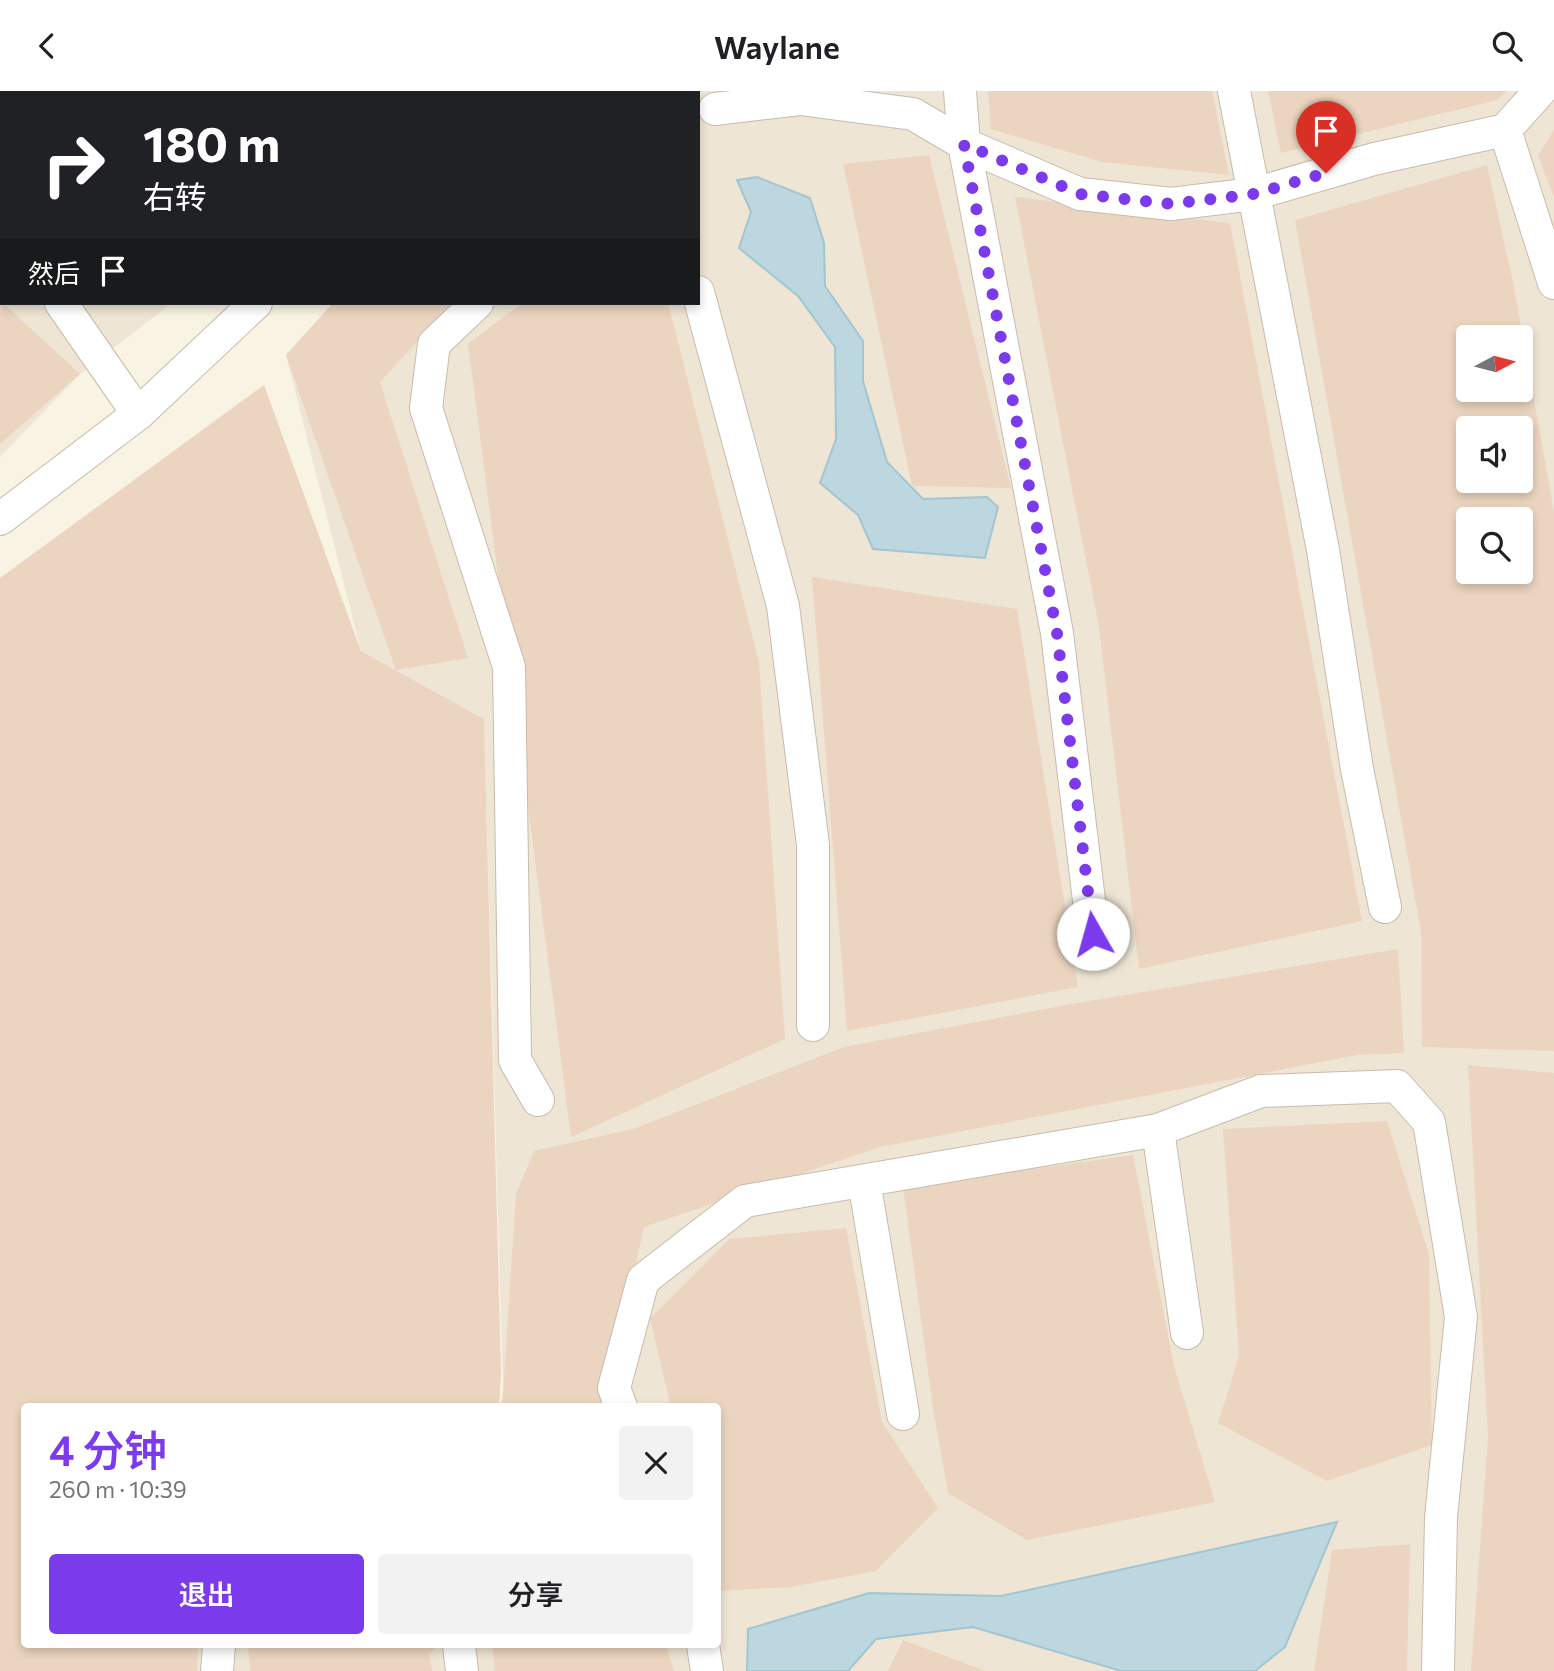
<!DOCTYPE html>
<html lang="zh">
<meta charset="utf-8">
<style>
:root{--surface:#fff;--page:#f2f2f2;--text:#202124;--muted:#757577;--accent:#7c3aed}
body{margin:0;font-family:Commissioner,"Noto Sans SC",sans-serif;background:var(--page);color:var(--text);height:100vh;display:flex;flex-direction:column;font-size:26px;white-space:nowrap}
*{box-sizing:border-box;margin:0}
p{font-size:23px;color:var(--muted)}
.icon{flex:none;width:38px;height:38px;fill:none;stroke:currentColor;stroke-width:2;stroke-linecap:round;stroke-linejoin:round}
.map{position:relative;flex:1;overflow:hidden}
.drawer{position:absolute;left:21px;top:1312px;width:700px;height:245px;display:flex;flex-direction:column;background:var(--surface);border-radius:7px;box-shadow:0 4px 10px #0003}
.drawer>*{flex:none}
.top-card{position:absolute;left:0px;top:0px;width:700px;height:214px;box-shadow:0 4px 10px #0003;background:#202124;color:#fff;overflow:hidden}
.needle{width:46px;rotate:83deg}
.fabs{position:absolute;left:1456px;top:234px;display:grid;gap:14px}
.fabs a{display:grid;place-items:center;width:77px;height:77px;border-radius:7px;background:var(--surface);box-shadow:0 4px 10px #0003;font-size:35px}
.pin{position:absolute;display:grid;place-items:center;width:60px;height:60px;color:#fff;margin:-72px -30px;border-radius:50% 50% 50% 0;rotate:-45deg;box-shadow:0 0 7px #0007}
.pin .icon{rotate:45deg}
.me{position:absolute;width:77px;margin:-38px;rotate:353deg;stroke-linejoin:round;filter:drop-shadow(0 0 5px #0008)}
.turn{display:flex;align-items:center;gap:24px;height:147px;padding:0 28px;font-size:32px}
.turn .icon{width:91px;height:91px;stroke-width:2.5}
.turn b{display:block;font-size:49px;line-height:60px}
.then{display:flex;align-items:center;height:66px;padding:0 28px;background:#0003;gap:14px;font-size:26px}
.round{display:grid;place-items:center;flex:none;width:74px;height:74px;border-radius:7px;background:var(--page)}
.overview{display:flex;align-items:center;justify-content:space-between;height:119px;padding:0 28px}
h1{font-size:42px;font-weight:600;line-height:52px;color:var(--accent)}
.cta{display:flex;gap:14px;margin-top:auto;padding:14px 28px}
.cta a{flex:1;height:80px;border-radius:7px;background:var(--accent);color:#fff;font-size:28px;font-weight:600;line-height:80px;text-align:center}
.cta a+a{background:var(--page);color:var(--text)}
header{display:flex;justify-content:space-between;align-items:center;height:91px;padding:0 28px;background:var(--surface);font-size:32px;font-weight:600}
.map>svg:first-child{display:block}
</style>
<header><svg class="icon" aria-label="back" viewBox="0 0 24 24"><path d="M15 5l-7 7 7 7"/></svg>Waylane<svg class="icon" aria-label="search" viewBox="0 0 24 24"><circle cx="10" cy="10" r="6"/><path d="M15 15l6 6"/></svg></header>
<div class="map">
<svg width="1554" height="1580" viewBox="0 0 1554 1580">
<rect width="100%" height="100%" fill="#f9f3e4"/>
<g fill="#efe5d4" fill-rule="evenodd">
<polygon points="0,0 356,0 2,2 2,212 172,212 80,283 0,366"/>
<path d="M521 0H1554V1580H108L112 1554H718V1316H500L503 1301 484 628 361 560 286 264 333 212H698V2H520ZM1468 247H1521V299H1468ZM1468 338H1521V390H1468ZM1468 429H1521V481H1468Z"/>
</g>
<g fill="#bcd7e0" stroke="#a3c5d0" stroke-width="2">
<polygon points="757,86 810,107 824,152 825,195 863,250 863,290 887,371 923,408 987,406 998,416 985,467 873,458 858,424 820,392 836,348 835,256 798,205 739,157 751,121 737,89"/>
<polygon points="1337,1431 1285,1556 1255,1580 1121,1580 973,1536 876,1548 848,1580 747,1580 748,1538 869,1502 1001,1505"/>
</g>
<g fill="#ebd5c0" fill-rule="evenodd">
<polygon points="988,0 1212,0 1229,84 1102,71 991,38"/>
<polygon points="1268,0 1507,0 1497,9 1281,62"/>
<polygon points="1554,39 1554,106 1538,65"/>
<polygon points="929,64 1011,397 912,395 843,73"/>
<path d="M1487 74 1514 196 1554 421V960L1422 956 1421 841 1295 129ZM1468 247H1521V299H1468ZM1468 338H1521V390H1468ZM1468 429H1521V481H1468Z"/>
<polygon points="1015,106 1230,132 1362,830 1139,878 1099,536"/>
<polygon points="0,212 3,212 80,283 0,353"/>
<polygon points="333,212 452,212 380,291 468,567 396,579 286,264"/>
<polygon points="522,212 668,212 759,571 785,948 571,1046 468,253"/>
<polygon points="264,294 361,560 484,628 501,1282 499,1316 24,1316 24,1554 198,1554 197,1580 0,1580 0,487"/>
<polygon points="812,486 1017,518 1078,896 847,940"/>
<polygon points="1398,858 1404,962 1357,964 880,1056 644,1136 603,1316 502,1316 516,1103 534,1060 633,1038 844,956 1077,912"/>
<polygon points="1468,974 1554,982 1554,1580 1471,1580 1488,1346"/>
<polygon points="1387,1030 1429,1163 1432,1354 1327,1390 1218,1332 1239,1265 1223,1038"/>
<polygon points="1133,1064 1174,1275 1215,1411 1027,1449 948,1402 933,1317 903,1096"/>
<polygon points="846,1137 882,1331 938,1417 876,1480 791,1496 718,1500 718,1316 671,1316 650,1228 729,1148"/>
<polygon points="1410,1453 1407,1580 1314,1580 1332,1459"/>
<polygon points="903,1549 986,1580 888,1580"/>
<polygon points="248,1554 437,1554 429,1564 432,1580 250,1580"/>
<polygon points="492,1554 666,1554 674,1580 495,1580"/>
</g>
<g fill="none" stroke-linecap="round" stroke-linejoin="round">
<defs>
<g id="minor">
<polyline points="960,0 964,53 1057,542 1093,843"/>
<polyline points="1234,0 1254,103 1374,68 1505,39 1554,192"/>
<polyline points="143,2 145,0"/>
<polyline points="422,2 423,0"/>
<polyline points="715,18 800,8 913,23 964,53 1080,103 1171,113 1254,103 1323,459 1357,678 1385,816"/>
<polyline points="1505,39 1540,0"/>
<polyline points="0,132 2,130"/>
<polyline points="698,201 783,515 813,754 813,934"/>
<polyline points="61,212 138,323"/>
<polyline points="477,212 434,253 426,317 509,576 515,969 538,1009"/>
<polyline points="0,428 138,323 256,212"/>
<polyline points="1158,1039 1187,1242"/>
<polyline points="864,1090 903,1323"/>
<polyline points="621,1316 614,1297 643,1189 745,1110 1158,1039 1261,1000 1397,995 1429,1031 1461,1226 1441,1426 1438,1580"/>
<polyline points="459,1554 462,1580"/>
<polyline points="703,1554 707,1580"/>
<polyline points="217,1580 219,1554"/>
</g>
</defs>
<use href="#minor" stroke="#c8bbac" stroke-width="34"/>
<use href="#minor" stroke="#fff" stroke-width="32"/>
</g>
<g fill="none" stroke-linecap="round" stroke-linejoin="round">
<polyline stroke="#7c3aed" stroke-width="12" stroke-dasharray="0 21.6" points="1093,843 1057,542 964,53 1080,103 1171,113 1254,103 1326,82"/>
</g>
</svg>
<div class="fabs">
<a><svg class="needle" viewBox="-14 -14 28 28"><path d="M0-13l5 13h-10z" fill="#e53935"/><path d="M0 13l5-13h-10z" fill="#757577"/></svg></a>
<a><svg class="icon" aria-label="sound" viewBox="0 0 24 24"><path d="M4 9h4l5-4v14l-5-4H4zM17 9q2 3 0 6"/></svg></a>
<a><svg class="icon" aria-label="search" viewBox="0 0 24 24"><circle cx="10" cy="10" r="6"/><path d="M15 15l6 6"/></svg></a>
</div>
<div class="pin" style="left:1326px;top:82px;background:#d93025"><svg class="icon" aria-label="arrive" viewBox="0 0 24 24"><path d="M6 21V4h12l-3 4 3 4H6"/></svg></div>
<svg class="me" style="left:1093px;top:843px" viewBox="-20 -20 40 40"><circle r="19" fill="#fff"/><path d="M0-13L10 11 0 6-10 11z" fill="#7c3aed"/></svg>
<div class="top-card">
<div class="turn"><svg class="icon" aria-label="right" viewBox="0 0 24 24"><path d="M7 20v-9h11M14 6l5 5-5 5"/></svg><div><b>180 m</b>右转</div></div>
<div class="then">然后<svg class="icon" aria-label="arrive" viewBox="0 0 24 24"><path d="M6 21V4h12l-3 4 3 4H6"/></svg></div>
</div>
<section class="drawer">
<div class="overview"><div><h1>4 分钟</h1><p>260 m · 10:39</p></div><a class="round"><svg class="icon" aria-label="close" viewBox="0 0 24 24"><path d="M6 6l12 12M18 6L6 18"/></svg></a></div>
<div class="cta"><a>退出</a><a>分享</a></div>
</section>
</div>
